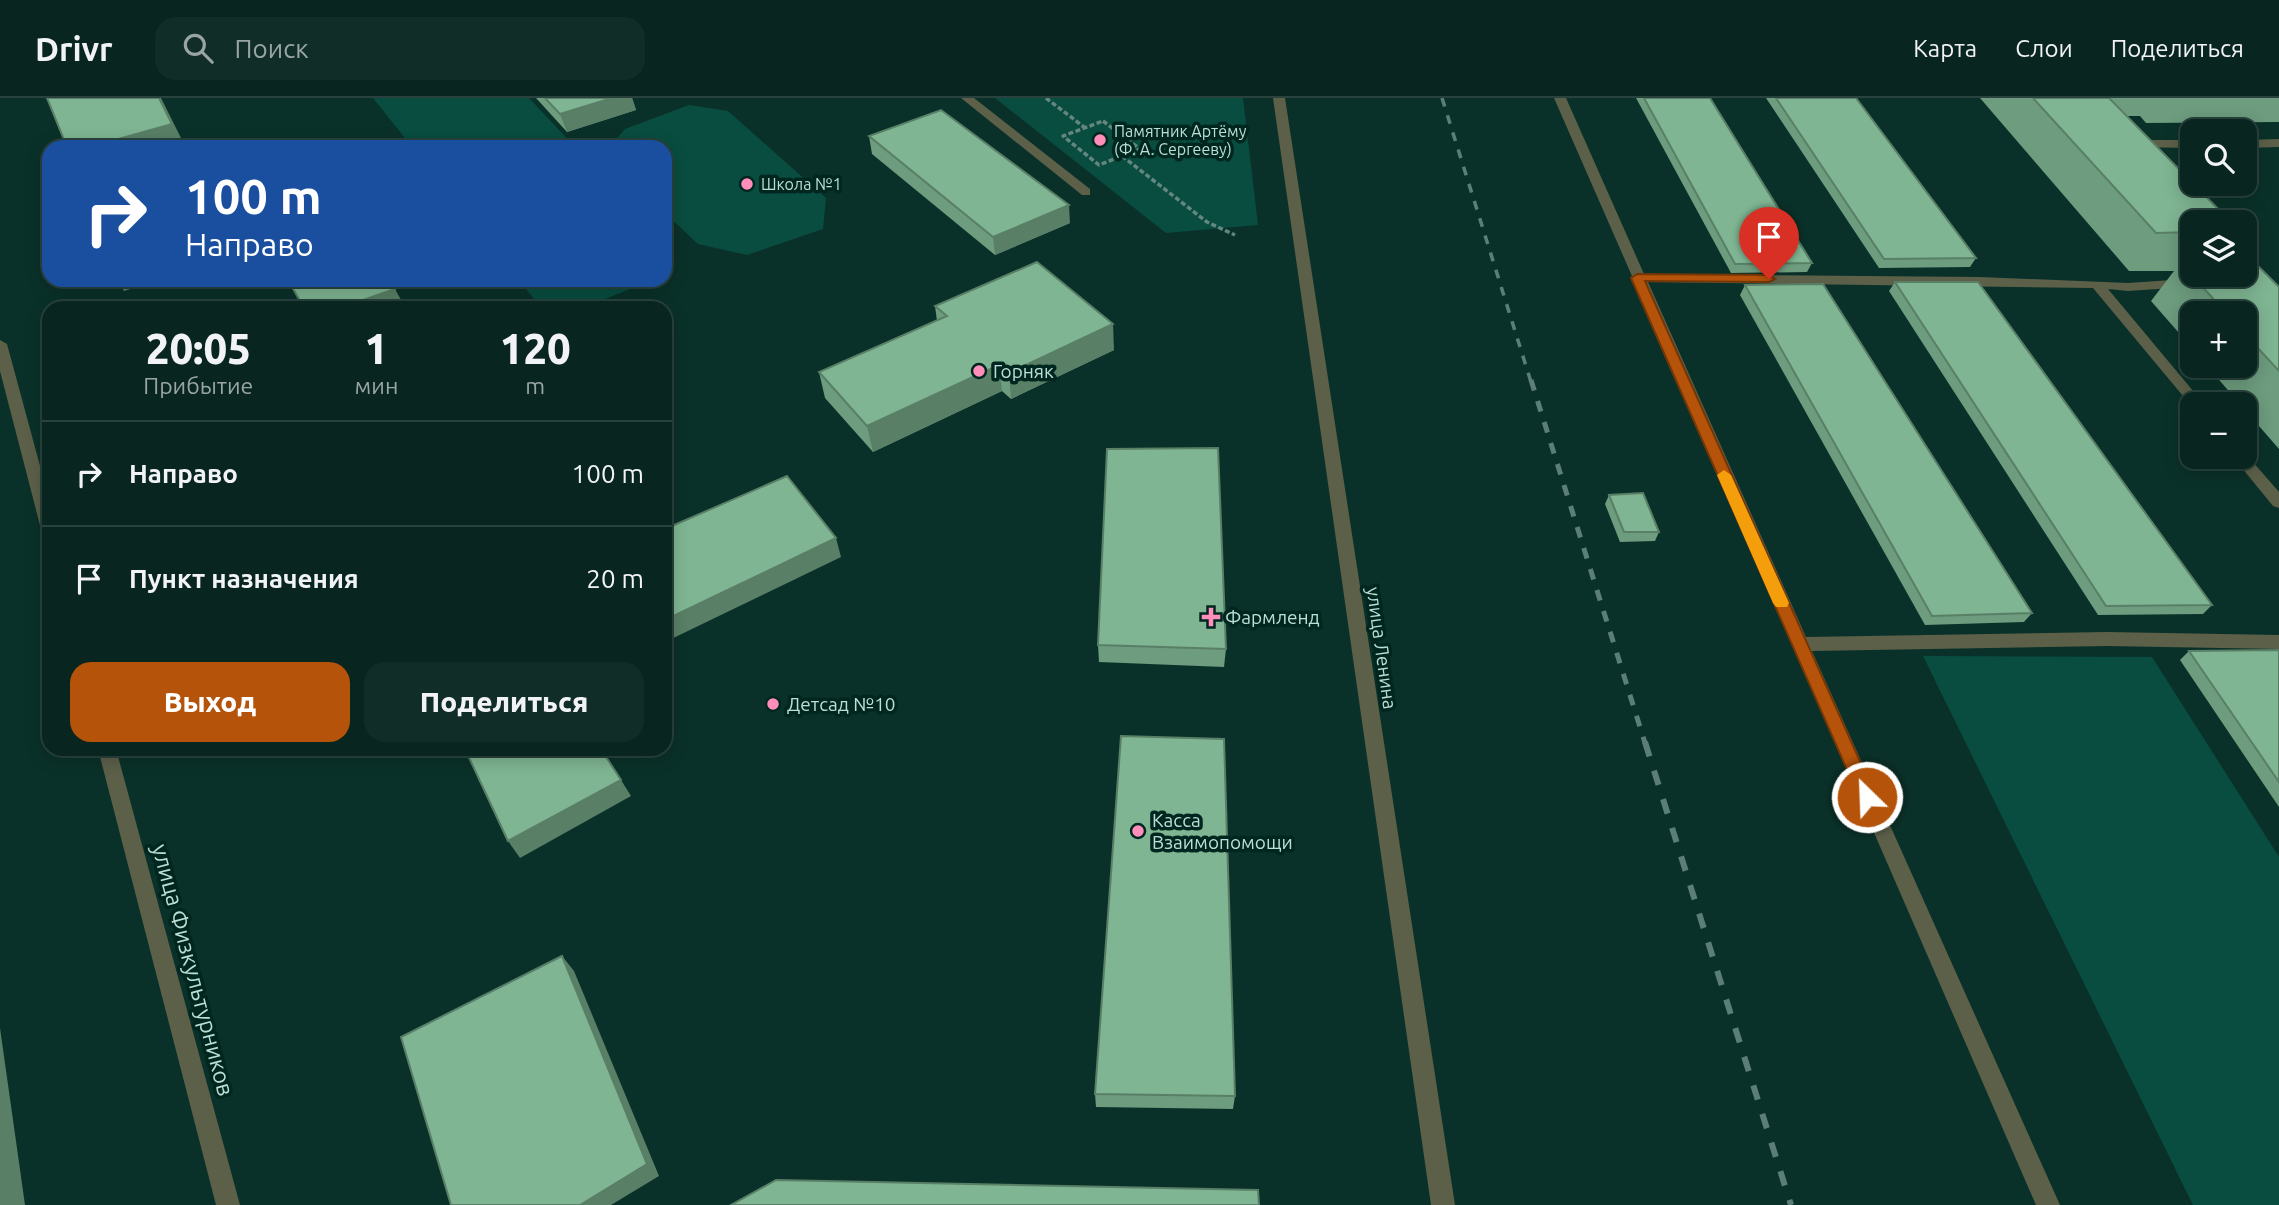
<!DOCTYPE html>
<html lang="ru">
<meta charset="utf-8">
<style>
:root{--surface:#08251f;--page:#112d28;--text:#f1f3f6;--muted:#98a5a4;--line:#29423d;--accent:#b45309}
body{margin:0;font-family:Ubuntu,sans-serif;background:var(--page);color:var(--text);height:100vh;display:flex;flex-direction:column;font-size:26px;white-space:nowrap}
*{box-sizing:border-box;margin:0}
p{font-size:23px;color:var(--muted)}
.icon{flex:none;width:38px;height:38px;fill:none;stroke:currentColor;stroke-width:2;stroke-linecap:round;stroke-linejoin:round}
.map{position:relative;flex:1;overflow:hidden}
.drawer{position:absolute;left:42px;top:203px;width:630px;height:455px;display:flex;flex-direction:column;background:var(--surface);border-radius:21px;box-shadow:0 4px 18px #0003,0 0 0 2px var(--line)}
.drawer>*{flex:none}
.guide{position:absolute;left:42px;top:42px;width:630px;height:147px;border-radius:21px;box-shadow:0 4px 18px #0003,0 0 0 2px var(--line);background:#1a4fa0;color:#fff;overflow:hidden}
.buttons{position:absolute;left:2180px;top:21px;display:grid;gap:14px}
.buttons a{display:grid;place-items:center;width:77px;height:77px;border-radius:14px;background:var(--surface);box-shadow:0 4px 18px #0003,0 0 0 2px var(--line);font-size:35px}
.pin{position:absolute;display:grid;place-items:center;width:60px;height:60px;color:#fff;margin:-72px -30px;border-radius:50% 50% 50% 0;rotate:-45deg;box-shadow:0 0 7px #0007}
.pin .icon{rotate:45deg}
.me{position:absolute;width:77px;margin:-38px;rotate:336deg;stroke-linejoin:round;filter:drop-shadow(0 0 5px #0008)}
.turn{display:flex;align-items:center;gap:24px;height:147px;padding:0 28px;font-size:32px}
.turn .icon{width:91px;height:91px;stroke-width:2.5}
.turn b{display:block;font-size:49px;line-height:60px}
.eta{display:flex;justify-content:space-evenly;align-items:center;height:119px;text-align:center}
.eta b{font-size:42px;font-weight:800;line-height:49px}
.button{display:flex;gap:14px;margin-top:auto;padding:14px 28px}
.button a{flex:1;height:80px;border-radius:21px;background:var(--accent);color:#fff;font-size:28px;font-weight:800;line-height:80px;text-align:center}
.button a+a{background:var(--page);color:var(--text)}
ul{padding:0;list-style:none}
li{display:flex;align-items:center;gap:21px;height:105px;padding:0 28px;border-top:2px solid var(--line)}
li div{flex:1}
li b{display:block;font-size:26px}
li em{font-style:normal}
header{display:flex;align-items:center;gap:42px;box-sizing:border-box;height:98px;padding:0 35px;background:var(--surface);border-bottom:2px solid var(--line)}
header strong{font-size:33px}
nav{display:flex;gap:38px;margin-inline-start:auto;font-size:24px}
.search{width:490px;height:63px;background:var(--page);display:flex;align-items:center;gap:18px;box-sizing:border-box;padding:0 24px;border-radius:21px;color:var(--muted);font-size:26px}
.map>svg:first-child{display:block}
</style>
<header>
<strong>Drivr</strong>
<div class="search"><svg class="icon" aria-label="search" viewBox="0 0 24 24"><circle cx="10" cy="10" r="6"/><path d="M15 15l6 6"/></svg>Поиск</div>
<nav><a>Карта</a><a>Слои</a><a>Поделиться</a></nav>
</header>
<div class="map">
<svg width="2279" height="1107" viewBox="0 0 2279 1107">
<rect width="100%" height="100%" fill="#0a3129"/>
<g fill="#094d40">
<polygon points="373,0 529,0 575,49 412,49"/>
<polygon points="995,0 1243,0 1258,127 1166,135"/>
<polygon points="689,7 728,13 826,100 823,131 747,157 698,146 665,115 665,49 609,49 625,31"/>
<polygon points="519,182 653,182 582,210 541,210"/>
<polygon points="1923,558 2152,559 2279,759 2279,1107 2193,1107"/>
</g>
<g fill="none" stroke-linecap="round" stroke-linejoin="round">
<g stroke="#63877e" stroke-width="3.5" stroke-dasharray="5 2.5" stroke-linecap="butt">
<polyline points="1046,0 1084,29"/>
<polygon points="1103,23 1140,51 1099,67 1063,38"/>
<polyline points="1122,58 1207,124 1235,137"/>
</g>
<g fill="#5c6049" fill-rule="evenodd">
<polygon points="961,0 974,0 1090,91 1090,97 1082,97"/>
<polygon points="1273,0 1285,0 1455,1107 1431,1107"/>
<polygon points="1554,0 1566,0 1644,176 1980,179 2128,185 2187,181 2194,185 2187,189 2128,193 2108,191 2204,306 2193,306 2193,310 2093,190 1648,184 1806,539 2107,534 2279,537 2279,551 2107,548 1812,553 2060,1107 2036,1107 1634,183 1630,180 1632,178"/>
<polygon points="2279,41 2279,49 2245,50 2245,42"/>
<polygon points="2136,42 2193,42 2193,50 2132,49 2130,46"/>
<polygon points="0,242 7,246 49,401 49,437 41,431 0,273"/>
<polygon points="2245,355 2279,394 2279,410 2273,408 2233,359 2245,359"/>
<polygon points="98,651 116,651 240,1107 216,1107"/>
</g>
<polyline stroke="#5b7f77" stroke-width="3.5" stroke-dasharray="9 9" stroke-linecap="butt" points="1442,0 1531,284"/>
<polyline stroke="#5b7f77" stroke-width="5" stroke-dasharray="11 11" stroke-linecap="butt" points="1531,282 1645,645"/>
<polyline stroke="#5b7f77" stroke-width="6" stroke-dasharray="15 15" stroke-linecap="butt" points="1645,644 1791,1107"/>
</g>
<g fill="#6d9c7e">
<polygon points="536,0 632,0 636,12 567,34"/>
<polygon points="1636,0 1710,0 1812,165 1807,174 1731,175"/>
<polygon points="1766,0 1856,0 1976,160 1970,169 1879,170"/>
<polygon points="1980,0 2279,0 2279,24 2146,25 2140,18 2127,18 2193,124 2193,177 2279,189 2279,351 2245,312 2245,306 2240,306 2207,268 2245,268 2245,215 2193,215 2193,251 2151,203 2174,173 2129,173"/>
<polygon points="869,38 1070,125 995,157 872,56"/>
<polygon points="1895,184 2212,507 2203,516 2098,517 1889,193"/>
<polygon points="1745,187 2032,515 2024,524 1925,527 1740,197"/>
<polygon points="935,208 1114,252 1011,301 1002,293 873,354 825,300 819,274 937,223"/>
<polygon points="1609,397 1659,434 1655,443 1620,444 1605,406"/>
<polygon points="1098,547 1226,551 1224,569 1099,564"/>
<polygon points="2279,552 2279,709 2180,562 2189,553"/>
<polygon points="1095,996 1235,998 1233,1011 1096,1009"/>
</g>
<g fill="#597f66">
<polygon points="159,0 161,0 183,44 165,49 90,49"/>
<polygon points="612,0 632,0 636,12 567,34 560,16"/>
<polygon points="1069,107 1070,125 995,157 993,139"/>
<polygon points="117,182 159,182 124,193"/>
<polygon points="395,191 405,209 402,210 340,210"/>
<polygon points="1113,226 1114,252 1011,301 1009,275"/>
<polygon points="999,267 1002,293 873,354 867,328"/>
<polygon points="836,440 841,459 665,544 665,522"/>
<polygon points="621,682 631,698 520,760 508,743"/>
<polygon points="562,858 574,873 659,1078 611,1107 580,1107"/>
<polygon points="0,930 25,1107 0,1107"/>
</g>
<g fill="#7fb592" stroke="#597f66" stroke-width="2">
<polygon points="47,0 159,0 172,26 90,49 67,49"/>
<polygon points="545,0 612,0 560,16"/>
<polygon points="1644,0 1710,0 1812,165 1735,166"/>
<polygon points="1776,0 1856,0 1976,160 1884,161"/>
<polygon points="2033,0 2109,0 2231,124 2193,124 2193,134 2156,135"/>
<polygon points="941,12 1069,107 993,139 869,38"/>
<polygon points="163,46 164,49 152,49"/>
<polygon points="1037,164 1113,226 1009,275 999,267 867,328 819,274 947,218 935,208"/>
<polygon points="2180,164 2193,164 2193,177 2245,177 2245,164 2254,164 2279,189 2279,273 2245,236 2245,215 2226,215"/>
<polygon points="288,182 389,182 395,191 340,210 304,210"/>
<polygon points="1895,184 1978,184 2212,507 2106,508"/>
<polygon points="1823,186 2032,515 1932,518 1745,187"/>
<polygon points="1218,350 1226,551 1098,547 1107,351"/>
<polygon points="787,378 836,440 665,522 665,431"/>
<polygon points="1643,395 1659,434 1624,434 1609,397"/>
<polygon points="2279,552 2279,684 2189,553"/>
<polygon points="1121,638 1224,641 1235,998 1095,996"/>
<polygon points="465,651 601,651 621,682 508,743"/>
<polygon points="562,858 647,1066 580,1107 451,1107 401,939"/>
<polygon points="776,1082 1258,1092 1259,1107 731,1107"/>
</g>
<polygon fill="#b45309" stroke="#753606" stroke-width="2" points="1637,176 1769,177 1775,181 1769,184 1645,183 1876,699 1874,705 1867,707 1861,705 1859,699 1631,180"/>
<polygon fill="#f59e0b" points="1724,372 1731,377 1789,505 1787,509 1776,509 1773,505 1717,377"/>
<g fill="#ff8ebb" stroke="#00271f" stroke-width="2.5">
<circle cx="1100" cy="42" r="7"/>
<circle cx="747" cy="86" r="7"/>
<circle cx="979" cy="273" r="7"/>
<path d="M1207.5 508.5h7v7h7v7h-7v7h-7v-7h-7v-7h7z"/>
<circle cx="773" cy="606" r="7"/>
<circle cx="1138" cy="733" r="7"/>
</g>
<g text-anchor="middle" stroke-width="7" stroke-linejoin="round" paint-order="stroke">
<g font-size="16" fill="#bcded4" stroke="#00271f" text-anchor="start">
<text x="1114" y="39">Памятник Артёму<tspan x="1114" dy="18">(Ф. А. Сергееву)</tspan></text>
<text x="761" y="92">Школа №1</text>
</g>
<g font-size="19" fill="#bcded4" stroke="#00271f" text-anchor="start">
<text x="993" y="280">Горняк</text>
<text x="1225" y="526">Фармленд</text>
<text x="787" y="613">Детсад №10</text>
<text x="1152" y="729">Касса<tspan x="1152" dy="22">Взаимопомощи</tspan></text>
</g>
<g font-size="19" fill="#bcded4" stroke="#00271f">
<text transform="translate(1382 550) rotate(82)" y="7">улица Ленина</text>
</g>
<g font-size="23" fill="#bcded4" stroke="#00271f">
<text transform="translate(193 872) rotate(75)" y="8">улица Физкультурников</text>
</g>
</g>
</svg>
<div class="buttons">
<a><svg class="icon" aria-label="search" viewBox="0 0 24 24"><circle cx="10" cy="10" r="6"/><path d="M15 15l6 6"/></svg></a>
<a><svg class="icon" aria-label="layers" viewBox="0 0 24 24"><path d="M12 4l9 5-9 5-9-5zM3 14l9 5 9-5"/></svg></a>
<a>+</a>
<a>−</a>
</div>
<div class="pin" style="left:1769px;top:181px;background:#d93025"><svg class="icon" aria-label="arrive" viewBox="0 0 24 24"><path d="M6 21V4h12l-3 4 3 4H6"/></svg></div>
<svg class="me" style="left:1867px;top:699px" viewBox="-20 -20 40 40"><circle r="17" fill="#b45309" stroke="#fff" stroke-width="3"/><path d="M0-11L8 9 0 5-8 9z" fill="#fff"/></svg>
<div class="guide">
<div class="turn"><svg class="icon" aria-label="right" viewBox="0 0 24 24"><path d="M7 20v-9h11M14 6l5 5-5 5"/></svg><div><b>100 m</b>Направо</div></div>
</div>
<section class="drawer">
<div class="eta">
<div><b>20:05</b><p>Прибытие</p></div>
<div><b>1</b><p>мин</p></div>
<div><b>120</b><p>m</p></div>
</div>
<ul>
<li><svg class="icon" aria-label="right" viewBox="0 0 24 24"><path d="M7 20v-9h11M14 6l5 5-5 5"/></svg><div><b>Направо</b></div><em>100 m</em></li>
<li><svg class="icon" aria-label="arrive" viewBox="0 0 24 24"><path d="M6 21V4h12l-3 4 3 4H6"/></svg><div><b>Пункт назначения</b></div><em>20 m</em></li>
</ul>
<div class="button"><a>Выход</a><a>Поделиться</a></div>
</section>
</div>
